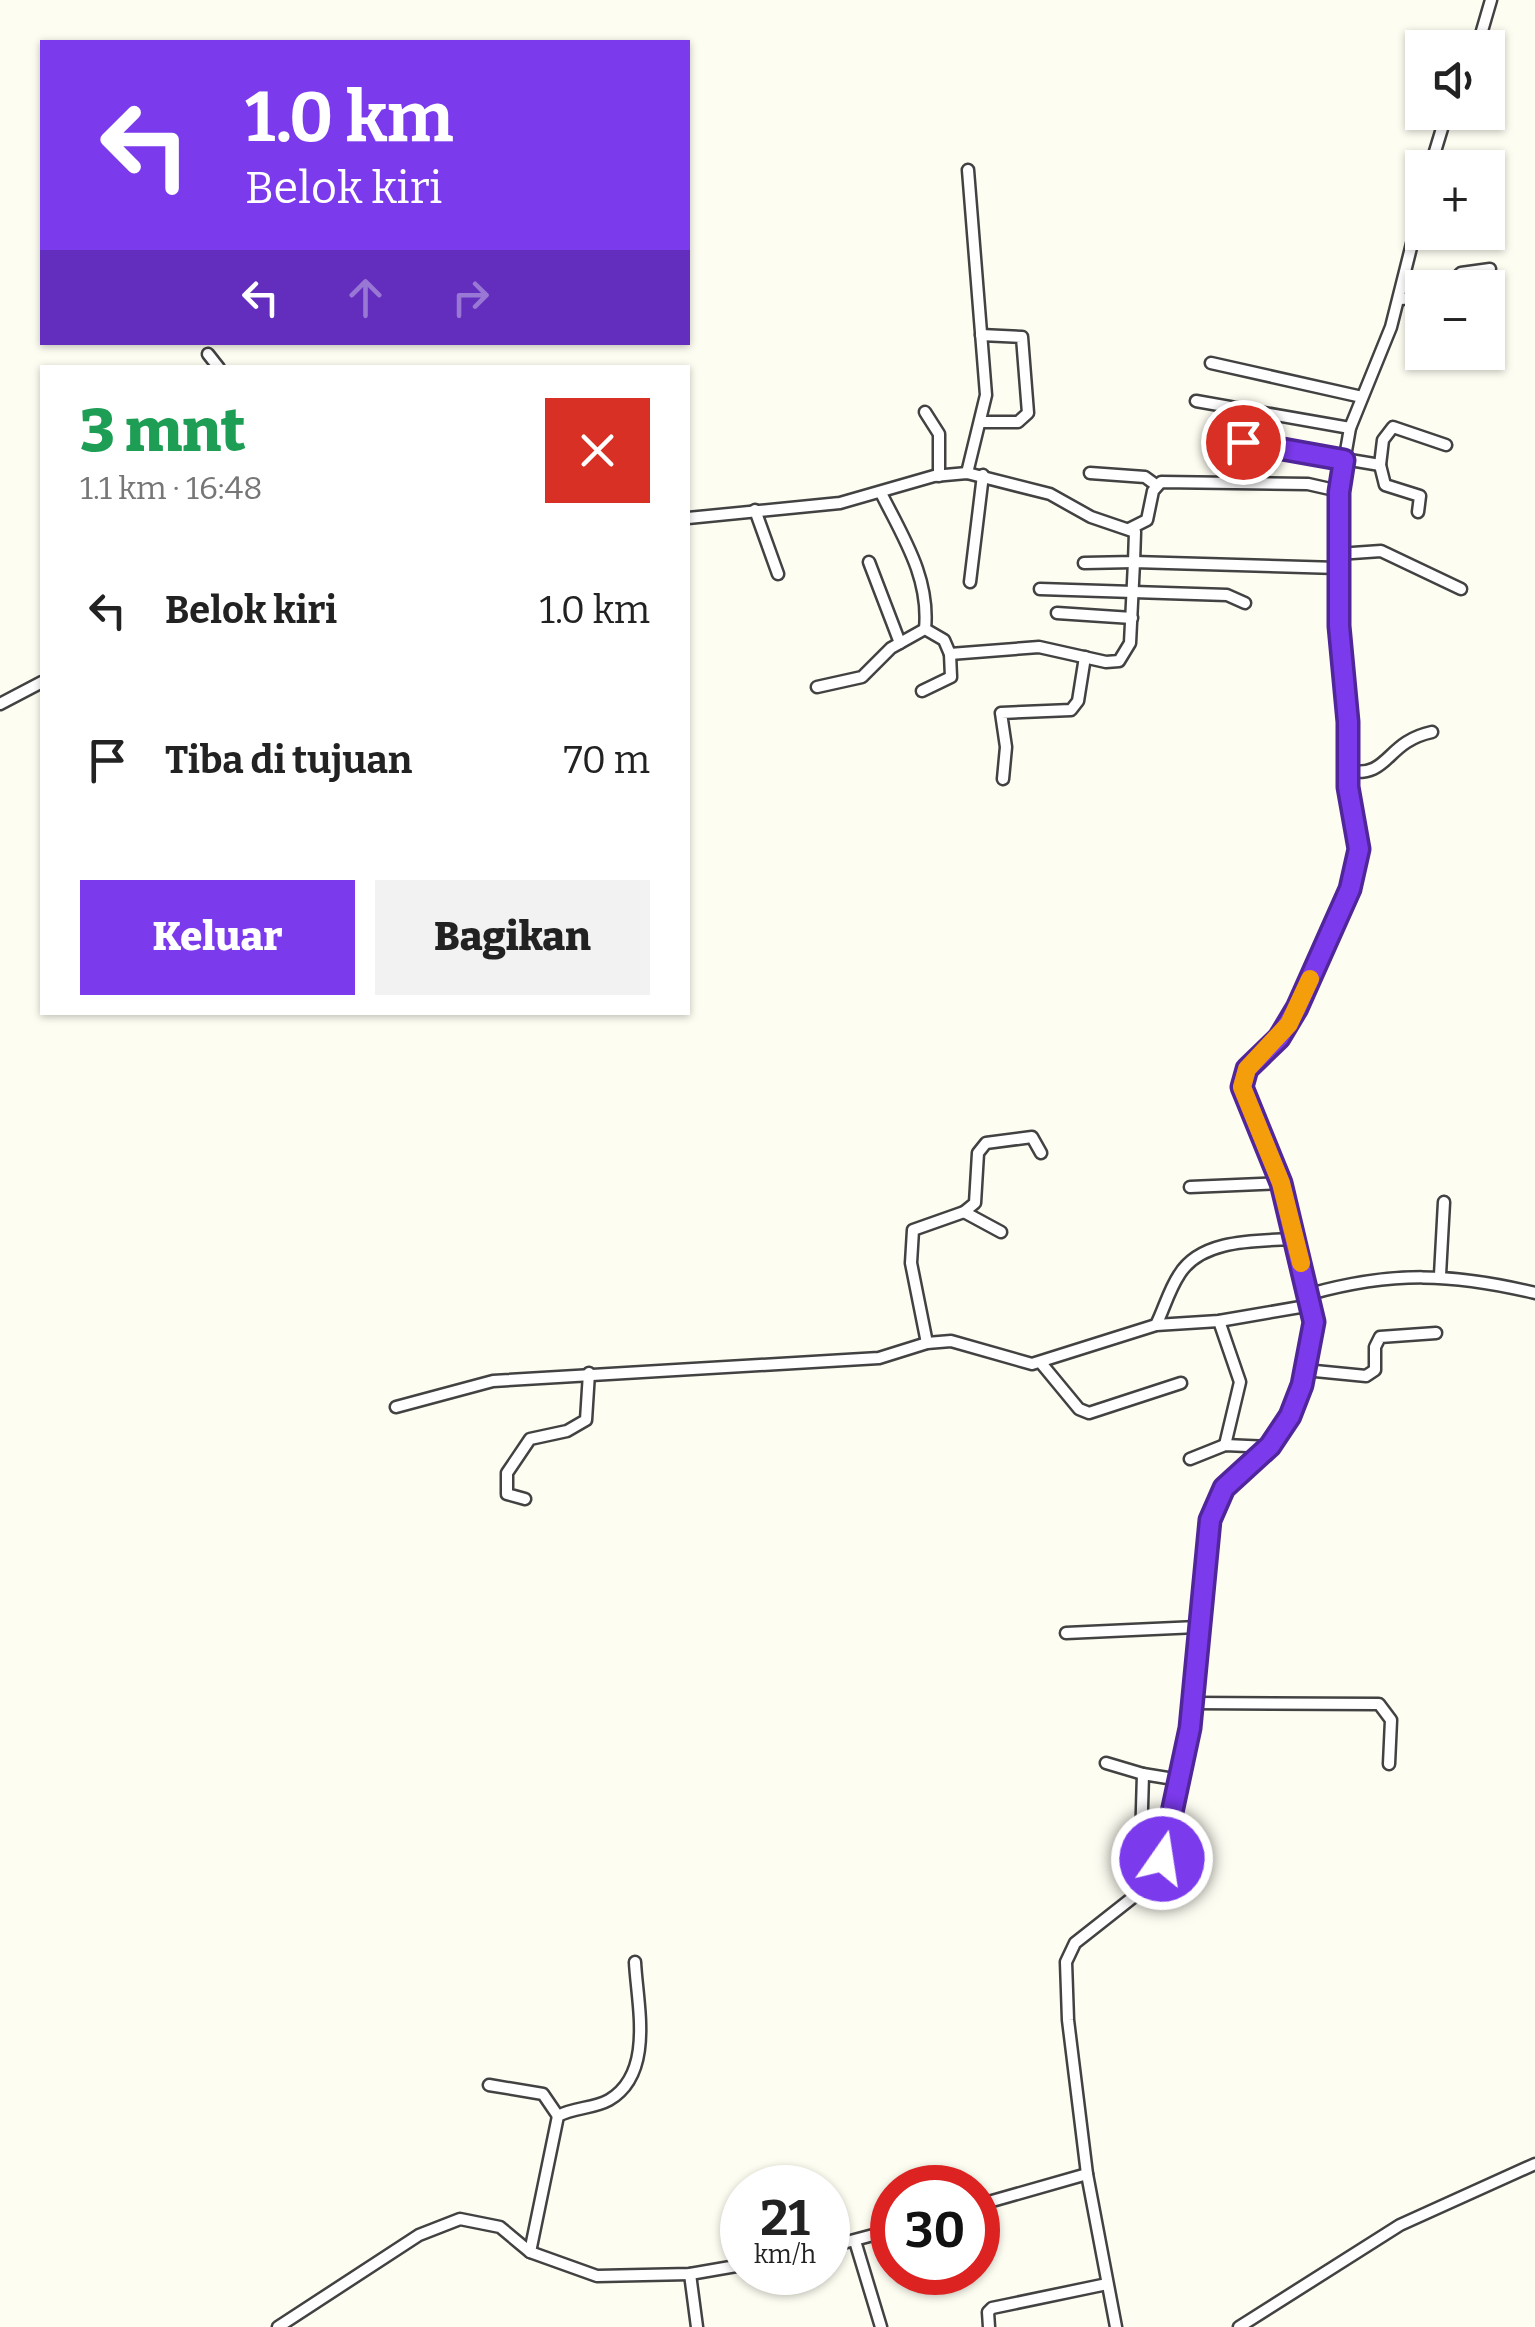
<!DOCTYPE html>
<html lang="id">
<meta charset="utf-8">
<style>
:root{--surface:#fff;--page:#f2f2f2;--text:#222;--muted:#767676;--accent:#7c3aed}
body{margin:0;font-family:Bitter,serif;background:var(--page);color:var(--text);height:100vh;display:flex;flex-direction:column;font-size:38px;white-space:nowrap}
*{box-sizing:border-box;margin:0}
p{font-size:32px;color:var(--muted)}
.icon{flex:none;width:55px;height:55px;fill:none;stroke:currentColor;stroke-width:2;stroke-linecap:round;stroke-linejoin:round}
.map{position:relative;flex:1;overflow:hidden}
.details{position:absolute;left:40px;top:365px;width:650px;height:650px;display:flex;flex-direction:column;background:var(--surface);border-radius:0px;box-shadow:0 2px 8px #0004}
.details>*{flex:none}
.banner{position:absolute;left:40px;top:40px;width:650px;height:305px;border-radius:0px;box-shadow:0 2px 8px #0004;background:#7c3aed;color:#fff;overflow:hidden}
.tools{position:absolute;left:1405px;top:30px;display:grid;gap:20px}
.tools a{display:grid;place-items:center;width:100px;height:100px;border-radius:0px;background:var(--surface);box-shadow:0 2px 8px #0004;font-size:50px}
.speed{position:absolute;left:720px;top:2165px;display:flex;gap:20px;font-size:50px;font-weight:700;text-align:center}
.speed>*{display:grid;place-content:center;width:130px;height:130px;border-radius:50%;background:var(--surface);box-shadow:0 2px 8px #0004;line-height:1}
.speed small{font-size:25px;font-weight:400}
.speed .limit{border:15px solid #d22;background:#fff;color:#111}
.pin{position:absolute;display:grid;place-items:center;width:85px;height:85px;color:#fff;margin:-42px;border:5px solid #fff;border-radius:50%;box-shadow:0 2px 10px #0007}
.me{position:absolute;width:110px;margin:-55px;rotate:13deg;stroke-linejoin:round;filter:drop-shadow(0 0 8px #0008)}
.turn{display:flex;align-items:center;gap:35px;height:210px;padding:0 40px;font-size:45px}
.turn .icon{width:130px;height:130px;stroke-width:2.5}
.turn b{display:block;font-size:70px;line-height:85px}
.lanes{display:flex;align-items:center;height:95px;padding:0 40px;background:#0003;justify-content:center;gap:50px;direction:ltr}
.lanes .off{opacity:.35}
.round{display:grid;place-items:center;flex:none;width:105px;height:105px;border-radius:0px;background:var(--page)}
.headline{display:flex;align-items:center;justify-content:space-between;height:170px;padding:0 40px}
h1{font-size:60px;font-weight:800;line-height:75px;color:#1e9e55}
.cta{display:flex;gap:20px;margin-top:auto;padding:20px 40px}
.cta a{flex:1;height:115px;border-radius:0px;background:var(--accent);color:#fff;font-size:40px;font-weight:800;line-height:115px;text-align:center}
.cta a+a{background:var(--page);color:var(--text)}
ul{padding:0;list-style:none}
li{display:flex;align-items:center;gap:30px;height:150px;padding:0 40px}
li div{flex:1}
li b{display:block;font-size:38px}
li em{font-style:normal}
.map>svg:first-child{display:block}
</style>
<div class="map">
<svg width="1535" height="2327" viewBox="0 0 1535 2327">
<rect width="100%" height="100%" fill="#fefdf2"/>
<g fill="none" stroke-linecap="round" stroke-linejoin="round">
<defs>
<g id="street">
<polyline points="1477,48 1491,0"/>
<polyline points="1430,168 1447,112"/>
<polyline points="1446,288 1461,273 1490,269"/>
<polyline points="1399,299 1422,298"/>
<polyline points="981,335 1022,337 1028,413 1018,422 981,422"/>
<polyline points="208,354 219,368"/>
<polyline points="1211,363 1362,397"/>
<polyline points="1196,401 1350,428"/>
<polyline points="925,412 939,434 939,476"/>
<polyline points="1243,442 1380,465 1385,485 1420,496 1418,512"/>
<polyline points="1380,465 1383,440 1393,427 1446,445"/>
<polyline points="967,473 986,395 968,170"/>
<polyline points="1090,473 1145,477 1156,485"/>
<path d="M881 493C903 537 930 578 925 629"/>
<polyline points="755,510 778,574"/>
<polyline points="688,518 840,503 934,476 967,473 1050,494 1091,517 1135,532 1134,562 1084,563"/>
<polyline points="1129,529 1147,520 1153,491 1161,482 1308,484 1339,491"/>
<polyline points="1338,554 1381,551 1461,589"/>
<polyline points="869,562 900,643"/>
<polyline points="970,582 983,475"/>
<polyline points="1040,589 1227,595 1245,603"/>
<polyline points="1057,613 1132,618"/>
<polyline points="817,687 862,677 891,648 925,629 944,640 950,654 1039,647 1106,662 1119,661 1130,643 1134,562 1338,568"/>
<polyline points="922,691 951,677 950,654"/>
<polyline points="0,704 42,682"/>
<path d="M1348 771C1390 778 1385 742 1432 732"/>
<polyline points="1003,779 1006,747 1001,713 1071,710 1078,701 1085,657"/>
<polyline points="1190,1187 1281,1183"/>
<polyline points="964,1212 1001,1232"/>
<polyline points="1440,1275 1444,1202"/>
<path d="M1310 1294C1392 1271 1453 1273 1535 1293"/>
<polyline points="1219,1321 1240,1382 1225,1445"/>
<path d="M1156 1325C1164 1309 1169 1290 1179 1275 1201 1238 1259 1241 1295 1239"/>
<polyline points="927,1343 911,1263 913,1230 964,1212 975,1203 978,1153 986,1143 1032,1137 1041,1153"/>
<polyline points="1041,1363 1079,1409 1089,1413 1181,1383"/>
<polyline points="1305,1370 1366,1376 1375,1370 1375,1347 1380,1337 1436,1333"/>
<polyline points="396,1407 493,1381 879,1358 927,1343 951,1341 1032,1364 1156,1325 1219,1321 1312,1305"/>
<polyline points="1190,1459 1225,1445 1270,1447"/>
<polyline points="525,1499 507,1494 507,1473 530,1439 567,1431 586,1420 589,1373"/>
<polyline points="1066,1633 1197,1627"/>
<polyline points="1193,1703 1379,1704 1391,1720 1389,1764"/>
<polyline points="1106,1763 1143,1774"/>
<polyline points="1145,1887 1140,1877 1143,1774 1180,1780"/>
<polyline points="489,2085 543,2094 558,2116"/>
<polyline points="978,2205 1087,2174"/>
<polyline points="855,2241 881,2327"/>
<polyline points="828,2247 892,2230"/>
<path d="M530 2252 558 2116C574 2107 593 2109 609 2100 655 2073 637 2004 635 1962"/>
<polyline points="690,2274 697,2327"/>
<polyline points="278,2327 419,2235 460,2219 500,2227 530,2252 597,2276 690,2274 742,2265"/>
<polyline points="989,2327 988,2312 992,2308 1107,2284"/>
<polyline points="1116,2327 1087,2174 1068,2020 1066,1962 1075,1943 1141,1891 1159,1867 1190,1728 1210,1520 1223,1488 1270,1447 1290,1417 1305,1370 1314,1323 1310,1294 1281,1183 1242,1087 1247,1069 1279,1038 1297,1008 1350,889 1359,849 1348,787 1348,722 1339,626 1339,491 1350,428 1391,327 1422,204"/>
<polyline points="1239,2327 1400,2225 1535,2164"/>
</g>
</defs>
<use href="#street" stroke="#424242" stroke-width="15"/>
<use href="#street" stroke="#fff" stroke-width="10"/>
</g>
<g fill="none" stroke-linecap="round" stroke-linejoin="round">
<defs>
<polyline id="route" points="1162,1859 1190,1728 1210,1520 1224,1488 1270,1446 1290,1416 1302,1385 1314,1322 1281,1183 1242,1087 1247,1069 1279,1038 1297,1008 1350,889 1359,849 1348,787 1348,722 1339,626 1339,492 1344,460 1243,442"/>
</defs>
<use href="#route" stroke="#51269a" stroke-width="25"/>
<use href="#route" stroke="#7c3aed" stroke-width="18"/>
<polyline stroke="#f59e0b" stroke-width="18" points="1301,1263 1281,1183 1242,1087 1247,1069 1289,1024 1310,979"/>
</g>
</svg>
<div class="tools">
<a><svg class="icon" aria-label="sound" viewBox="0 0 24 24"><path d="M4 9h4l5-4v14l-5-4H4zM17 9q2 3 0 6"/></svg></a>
<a>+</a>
<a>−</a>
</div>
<div class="speed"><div>21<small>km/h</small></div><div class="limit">30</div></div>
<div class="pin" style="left:1243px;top:442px;background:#d93025"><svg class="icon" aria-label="arrive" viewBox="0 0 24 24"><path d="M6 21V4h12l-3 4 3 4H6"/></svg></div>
<svg class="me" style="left:1162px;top:1859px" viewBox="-20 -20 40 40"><circle r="17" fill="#7c3aed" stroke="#fff" stroke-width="3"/><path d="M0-11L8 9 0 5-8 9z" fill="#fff"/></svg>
<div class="banner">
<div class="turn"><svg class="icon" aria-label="left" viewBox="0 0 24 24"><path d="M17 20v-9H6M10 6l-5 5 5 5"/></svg><div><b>1.0 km</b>Belok kiri</div></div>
<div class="lanes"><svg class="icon" aria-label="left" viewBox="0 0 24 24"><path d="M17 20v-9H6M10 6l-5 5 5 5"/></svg><svg class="icon off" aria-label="ahead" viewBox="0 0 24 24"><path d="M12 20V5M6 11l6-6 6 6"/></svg><svg class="icon off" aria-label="right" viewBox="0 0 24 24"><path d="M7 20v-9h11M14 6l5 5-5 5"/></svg></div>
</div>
<section class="details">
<div class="headline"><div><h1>3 mnt</h1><p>1.1 km · 16:48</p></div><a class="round" style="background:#d93025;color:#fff"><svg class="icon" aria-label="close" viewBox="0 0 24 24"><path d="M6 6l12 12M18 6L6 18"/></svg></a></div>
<ul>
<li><svg class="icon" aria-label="left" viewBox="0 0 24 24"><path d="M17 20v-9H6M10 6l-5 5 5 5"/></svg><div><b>Belok kiri</b></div><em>1.0 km</em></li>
<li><svg class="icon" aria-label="arrive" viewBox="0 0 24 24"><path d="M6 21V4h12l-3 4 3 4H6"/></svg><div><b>Tiba di tujuan</b></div><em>70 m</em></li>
</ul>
<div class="cta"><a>Keluar</a><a>Bagikan</a></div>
</section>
</div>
